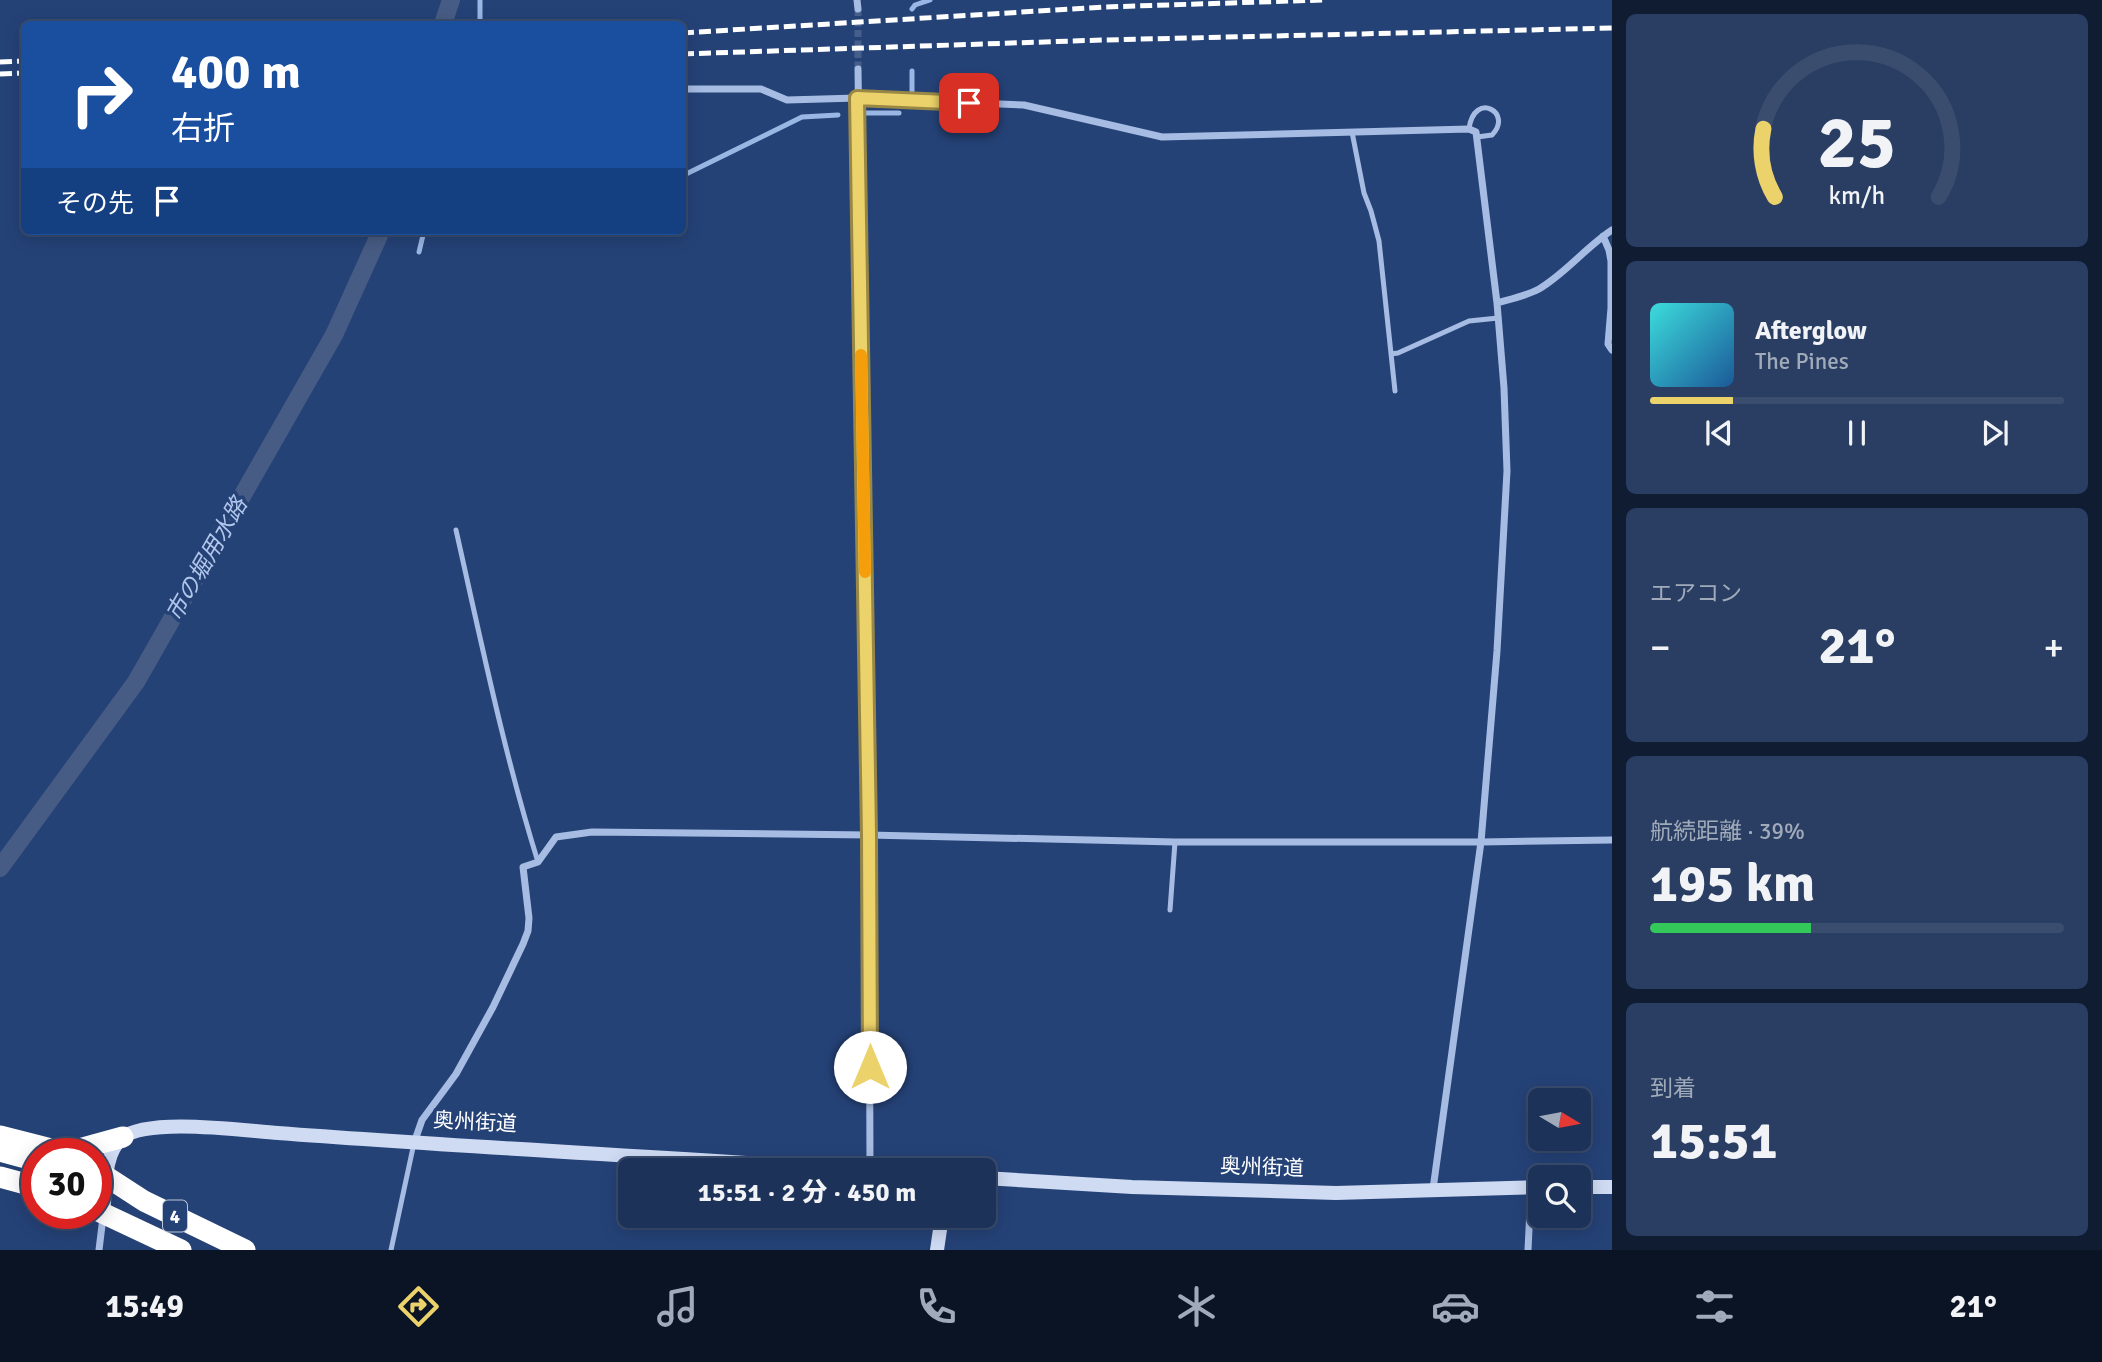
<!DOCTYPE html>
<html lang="ja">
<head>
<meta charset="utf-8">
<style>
	body { margin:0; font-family:Signika,"Noto Sans JP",sans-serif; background:#293e62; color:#f1f3f6; height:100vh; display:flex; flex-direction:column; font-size:26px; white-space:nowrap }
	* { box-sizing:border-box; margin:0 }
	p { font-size:23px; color:#a0aaba }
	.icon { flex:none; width:38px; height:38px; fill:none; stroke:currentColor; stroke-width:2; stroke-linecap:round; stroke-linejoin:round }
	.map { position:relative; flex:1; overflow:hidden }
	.drawer { display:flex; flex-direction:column; gap:14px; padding:14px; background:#0f1c31; width:490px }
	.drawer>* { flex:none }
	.top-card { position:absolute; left:21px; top:21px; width:665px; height:214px; border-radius:10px; box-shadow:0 4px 18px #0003,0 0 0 2px #3a4d6f; background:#1a4fa0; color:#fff; overflow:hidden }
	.needle { width:46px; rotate:100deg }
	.tools { position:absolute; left:1528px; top:1088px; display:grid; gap:14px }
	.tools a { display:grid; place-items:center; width:63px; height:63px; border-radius:10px; background:#1c3259; box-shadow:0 4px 18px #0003,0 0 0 2px #3a4d6f; font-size:35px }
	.speed { position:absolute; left:21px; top:1138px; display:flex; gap:14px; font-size:35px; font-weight:700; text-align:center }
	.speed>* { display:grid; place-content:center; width:91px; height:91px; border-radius:50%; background:#1c3259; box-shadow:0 4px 18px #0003,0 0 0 2px #3a4d6f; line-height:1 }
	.speed .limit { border:10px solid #d22; background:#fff; color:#111 }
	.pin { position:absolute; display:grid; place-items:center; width:60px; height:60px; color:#fff; margin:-30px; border-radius:14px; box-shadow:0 4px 10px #0006 }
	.me { position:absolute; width:77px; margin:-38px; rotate:0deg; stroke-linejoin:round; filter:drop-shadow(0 0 5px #0008) }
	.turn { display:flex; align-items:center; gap:24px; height:147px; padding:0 35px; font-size:32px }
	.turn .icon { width:91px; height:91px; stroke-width:2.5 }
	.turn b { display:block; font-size:49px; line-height:60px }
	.then { display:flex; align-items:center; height:66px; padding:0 35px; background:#0003; gap:14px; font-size:26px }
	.big { font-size:52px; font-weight:800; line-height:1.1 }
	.drawer .tile { flex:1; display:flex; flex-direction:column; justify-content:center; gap:10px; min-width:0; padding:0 24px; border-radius:10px; background:#293e62 }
	.drawer .dial { align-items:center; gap:0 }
	.dial svg { height:182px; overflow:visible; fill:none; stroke:#3a4d6f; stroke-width:7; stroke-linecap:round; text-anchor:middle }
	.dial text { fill:#f1f3f6; stroke:none }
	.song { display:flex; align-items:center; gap:21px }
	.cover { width:84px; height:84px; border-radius:10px; background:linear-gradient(135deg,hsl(180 70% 55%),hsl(210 70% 35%)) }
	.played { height:7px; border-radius:4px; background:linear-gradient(90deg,#ecd26a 20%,#3a4d6f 20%) }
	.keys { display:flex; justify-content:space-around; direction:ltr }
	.heat { display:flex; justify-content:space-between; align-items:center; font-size:38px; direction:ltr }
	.charge { height:10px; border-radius:5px; background:linear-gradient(90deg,#34c759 39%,#3a4d6f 0) }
	.trip { position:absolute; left:618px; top:1158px; width:378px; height:70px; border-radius:10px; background:#1c3259; box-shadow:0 4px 18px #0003,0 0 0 2px #3a4d6f; font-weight:800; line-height:70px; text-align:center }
	.menu { display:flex; height:112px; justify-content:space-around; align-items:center; background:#0b1424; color:#a0aaba }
	.menu .icon { width:49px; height:49px }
	.menu .selected { color:#ecd26a }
	.menu b { font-size:32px; color:#f1f3f6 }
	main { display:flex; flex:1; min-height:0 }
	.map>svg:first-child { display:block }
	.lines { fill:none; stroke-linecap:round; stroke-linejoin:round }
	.stream { stroke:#9ab6e4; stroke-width:5 }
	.canal { stroke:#475c84; stroke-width:18 }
	.street-tunnel { stroke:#465e8b; stroke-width:7; stroke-dasharray:7 3.5; stroke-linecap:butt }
	.lane { stroke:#a6bce3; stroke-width:5 }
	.street { stroke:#a6bce3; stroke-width:7 }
	.secondary { stroke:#cfdbf3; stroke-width:14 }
	.highway { stroke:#fff; stroke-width:21 }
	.rail { stroke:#fff; stroke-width:5; stroke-dasharray:12 5; stroke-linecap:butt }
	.route-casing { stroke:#998845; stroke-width:18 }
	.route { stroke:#ecd26a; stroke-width:12 }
	.slow { stroke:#f59e0b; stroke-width:12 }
	.labels { text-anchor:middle; stroke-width:7; stroke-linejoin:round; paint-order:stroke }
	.shield { fill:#254277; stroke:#bec6d6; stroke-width:2 }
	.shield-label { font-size:19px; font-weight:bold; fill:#fff }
	.street-label { font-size:21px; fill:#fff; stroke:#254277 }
	.water-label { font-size:23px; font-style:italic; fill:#b1c6eb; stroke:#254277 }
</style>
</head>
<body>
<main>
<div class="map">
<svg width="1612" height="1250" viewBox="0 0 1612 1250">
	<rect width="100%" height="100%" fill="#254277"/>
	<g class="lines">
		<path class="stream" d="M912 9 915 5 930 0
			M480 24V0
			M912 71V92
			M865 113H899
			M682 176 802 117 838 115
			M419 252 424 231"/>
		<path class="canal" d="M443 24 451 0
			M0 868 136 682 334 335 381 231"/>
		<path class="street-tunnel" d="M858 9V69"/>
		<path class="lane" d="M1469 129C1474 90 1514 113 1492 135L1477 137
			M1352 132 1364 193 1371 211 1379 241 1395 391
			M1391 354 1398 353 1469 321 1498 318
			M456 530C481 641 504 753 538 862
			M1170 910 1175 842
			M391 1250 414 1143"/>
		<path class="street" d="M857 0 858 9
			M858 69 869 835 870 1171
			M682 89H761L787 100 857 98 1024 105 1162 137 1469 129 1476 132 1497 303 1504 388 1507 471 1497 651 1481 842 1433 1189
			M1603 236 1609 250 1611 261V308L1608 344 1612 350
			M1497 303C1511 299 1526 296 1539 289 1566 273 1586 247 1612 230
			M414 1143 422 1120 456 1074 493 1007 523 944 528 931 529 918 523 867 538 862 556 837 592 832 869 835 1175 842H1481L1612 840
			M99 1250 103 1217
			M1528 1250 1531 1188"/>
		<path class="secondary" d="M984 1178 1132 1187 1336 1193 1540 1187
			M1578 1187H1612
			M103 1213C106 1190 103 1154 122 1138 148 1117 245 1131 278 1133 475 1148 672 1157 869 1171
			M937 1250 942 1216"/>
		<path class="highway" d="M0 1136 55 1150 72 1151 123 1137
			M0 1151 37 1161
			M96 1174 107 1177 144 1201 245 1250
			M0 1177 37 1187
			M96 1210 181 1250"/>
		<path class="rail" d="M682 33 1104 7 1323 0
			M682 54 1103 40 1612 28
			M0 62 24 61
			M0 74 24 73"/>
	</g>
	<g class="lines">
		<defs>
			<path id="route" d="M870 1067 869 835 857 98 969 103"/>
		</defs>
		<use href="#route" class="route-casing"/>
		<use href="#route" class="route"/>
		<path class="slow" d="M861 355 865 572"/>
	</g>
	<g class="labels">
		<rect class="shield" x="163" y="1200.5" width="24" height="31" rx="5"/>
		<g class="shield-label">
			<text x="175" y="1223">4</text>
		</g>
		<g class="street-label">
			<text transform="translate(475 1122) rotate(3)" y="7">奥州街道</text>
			<text transform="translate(1262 1167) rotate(2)" y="7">奥州街道</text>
		</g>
		<g class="water-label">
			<text transform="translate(206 559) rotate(-60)" y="8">市の堀用水路</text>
		</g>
	</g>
</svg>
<div class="tools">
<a><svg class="needle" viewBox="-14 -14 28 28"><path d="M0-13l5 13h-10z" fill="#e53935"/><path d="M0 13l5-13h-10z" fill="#a0aaba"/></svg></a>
<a><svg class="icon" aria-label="search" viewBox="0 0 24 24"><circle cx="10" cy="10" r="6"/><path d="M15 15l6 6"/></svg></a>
</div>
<div class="speed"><div class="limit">30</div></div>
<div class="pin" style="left:969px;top:103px;background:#d93025"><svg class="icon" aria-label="arrive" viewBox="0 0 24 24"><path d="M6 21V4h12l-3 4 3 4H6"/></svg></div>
<svg class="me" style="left:870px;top:1067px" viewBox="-20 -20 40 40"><circle r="19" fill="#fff"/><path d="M0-13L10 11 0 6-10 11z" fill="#ecd26a"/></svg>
<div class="trip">15:51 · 2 分 · 450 m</div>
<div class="top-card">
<div class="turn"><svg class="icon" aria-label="right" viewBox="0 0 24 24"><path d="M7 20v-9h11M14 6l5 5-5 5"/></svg><div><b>400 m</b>右折</div></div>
<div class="then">その先<svg class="icon" aria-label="arrive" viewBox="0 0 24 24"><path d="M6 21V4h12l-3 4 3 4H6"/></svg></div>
</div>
</div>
<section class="drawer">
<div class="tile dial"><svg viewBox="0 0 100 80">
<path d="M14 69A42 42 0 1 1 86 69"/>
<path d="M14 69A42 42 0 0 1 9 39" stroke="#ecd26a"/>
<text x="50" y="56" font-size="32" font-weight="700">25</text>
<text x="50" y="72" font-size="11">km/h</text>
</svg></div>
<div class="tile">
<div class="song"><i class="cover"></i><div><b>Afterglow</b><p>The Pines</p></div></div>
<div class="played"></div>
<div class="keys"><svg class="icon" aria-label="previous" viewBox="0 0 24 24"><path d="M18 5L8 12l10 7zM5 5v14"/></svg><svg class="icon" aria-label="pause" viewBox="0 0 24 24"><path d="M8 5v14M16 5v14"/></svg><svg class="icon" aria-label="next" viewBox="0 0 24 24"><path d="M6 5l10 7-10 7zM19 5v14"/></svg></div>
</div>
<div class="tile"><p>エアコン</p>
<div class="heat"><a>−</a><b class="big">21°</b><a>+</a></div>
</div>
<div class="tile"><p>航続距離 · 39%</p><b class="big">195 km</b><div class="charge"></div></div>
<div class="tile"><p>到着</p><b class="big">15:51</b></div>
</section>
</main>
<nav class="menu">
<b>15:49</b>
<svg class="icon selected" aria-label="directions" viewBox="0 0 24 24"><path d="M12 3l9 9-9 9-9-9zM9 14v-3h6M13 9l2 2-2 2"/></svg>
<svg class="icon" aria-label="music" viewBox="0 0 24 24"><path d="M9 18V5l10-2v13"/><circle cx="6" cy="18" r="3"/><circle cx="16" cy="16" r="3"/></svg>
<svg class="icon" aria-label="phone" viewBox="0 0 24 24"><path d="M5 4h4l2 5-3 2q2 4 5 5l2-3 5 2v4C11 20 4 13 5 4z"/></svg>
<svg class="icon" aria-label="climate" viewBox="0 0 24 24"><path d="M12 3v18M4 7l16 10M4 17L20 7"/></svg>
<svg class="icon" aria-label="car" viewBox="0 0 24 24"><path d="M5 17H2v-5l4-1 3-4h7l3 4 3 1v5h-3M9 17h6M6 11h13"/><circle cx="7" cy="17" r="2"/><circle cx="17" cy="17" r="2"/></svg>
<svg class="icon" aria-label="filters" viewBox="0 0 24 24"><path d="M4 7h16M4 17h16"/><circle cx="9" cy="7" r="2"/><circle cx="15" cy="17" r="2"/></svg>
<b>21°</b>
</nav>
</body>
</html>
